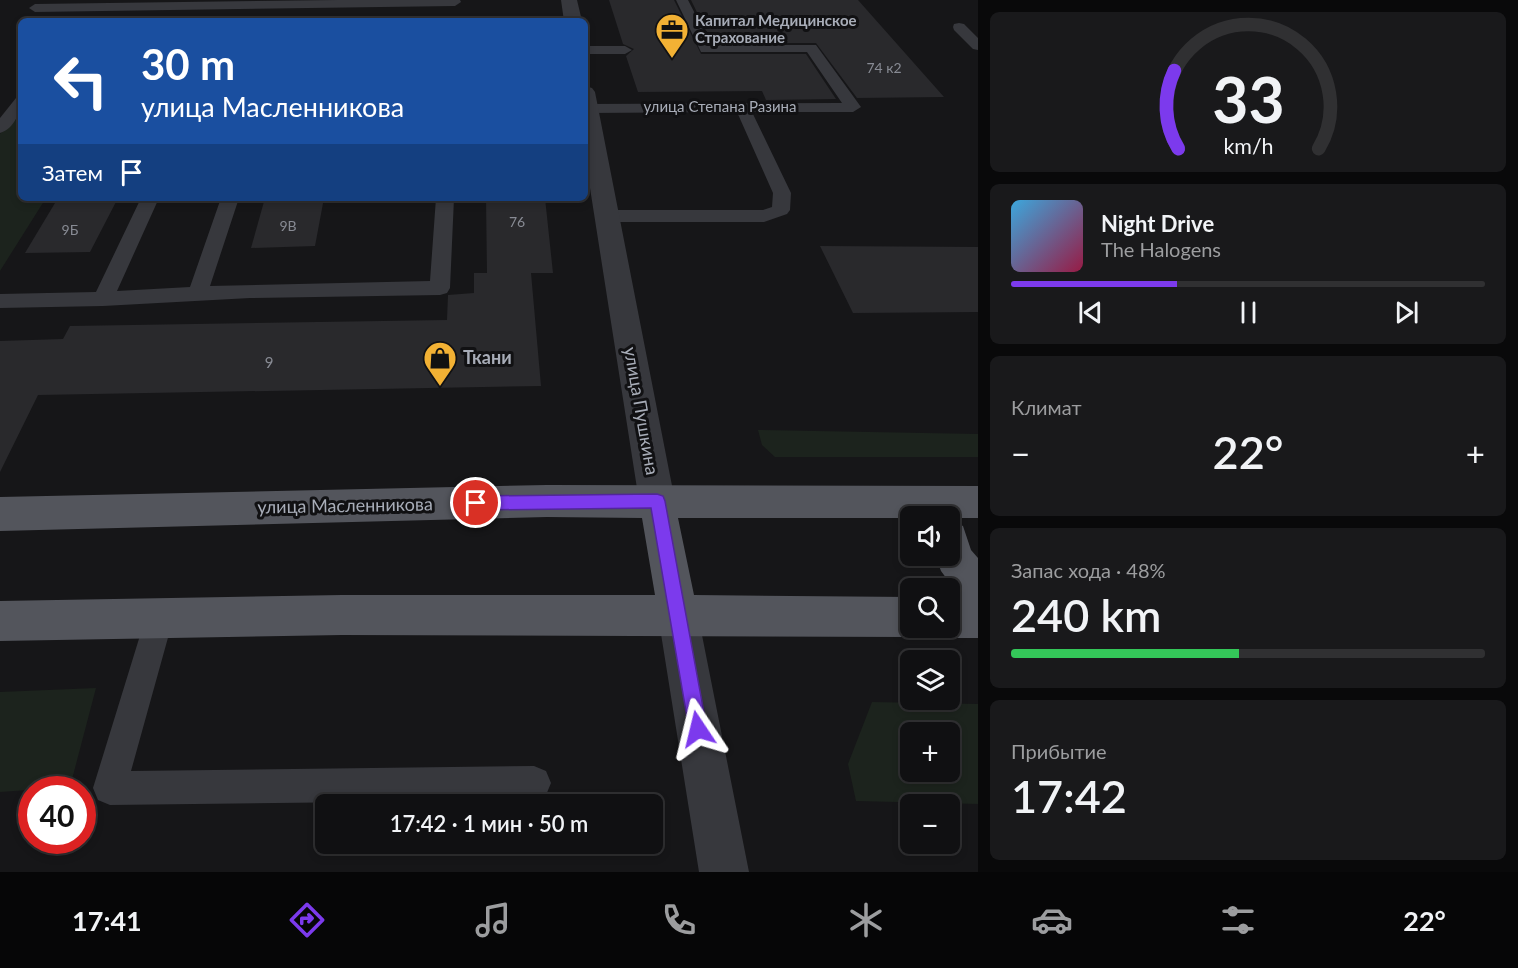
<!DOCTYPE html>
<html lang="ru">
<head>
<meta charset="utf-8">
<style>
	body { margin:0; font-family:Lato,sans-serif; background:#19191b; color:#f1f3f6; height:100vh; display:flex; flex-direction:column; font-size:22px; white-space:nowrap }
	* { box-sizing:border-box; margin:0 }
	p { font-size:20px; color:#9c9d9f }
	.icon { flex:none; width:33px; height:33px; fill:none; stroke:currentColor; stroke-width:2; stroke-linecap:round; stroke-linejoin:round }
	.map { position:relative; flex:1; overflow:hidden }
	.sheet { display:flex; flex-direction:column; gap:12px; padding:12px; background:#09090a; width:540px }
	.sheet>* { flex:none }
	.banner { position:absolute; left:18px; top:18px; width:570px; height:183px; border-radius:9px; box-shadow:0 3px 9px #0003,0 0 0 2px #303032; background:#1a4fa0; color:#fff; overflow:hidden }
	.buttons { position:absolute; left:900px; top:506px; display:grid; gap:12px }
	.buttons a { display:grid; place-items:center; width:60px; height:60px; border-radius:9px; background:#101012; box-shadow:0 3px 9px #0003,0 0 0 2px #303032; font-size:30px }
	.speed { position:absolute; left:18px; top:776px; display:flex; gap:12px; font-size:30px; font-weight:700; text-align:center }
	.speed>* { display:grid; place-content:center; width:78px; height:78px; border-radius:50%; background:#101012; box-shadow:0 3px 9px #0003,0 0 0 2px #303032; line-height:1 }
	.speed .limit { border:9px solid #d22; background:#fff; color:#111 }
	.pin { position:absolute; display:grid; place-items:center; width:51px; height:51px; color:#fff; margin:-26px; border:3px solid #fff; border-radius:50%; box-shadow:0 2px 6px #0007 }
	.me { position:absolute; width:66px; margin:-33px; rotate:350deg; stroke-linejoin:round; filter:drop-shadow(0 0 4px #0008) }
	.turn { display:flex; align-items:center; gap:21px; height:126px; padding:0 24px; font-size:27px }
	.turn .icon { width:78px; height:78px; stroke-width:2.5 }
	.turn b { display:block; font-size:42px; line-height:51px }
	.then { display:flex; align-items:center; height:57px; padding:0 24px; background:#0003; gap:12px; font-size:22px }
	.big { font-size:45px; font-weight:600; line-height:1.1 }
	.sheet .card { flex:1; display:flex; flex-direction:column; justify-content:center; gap:9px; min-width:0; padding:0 21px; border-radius:9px; background:#19191b }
	.sheet .dial { align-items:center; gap:0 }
	.dial svg { height:156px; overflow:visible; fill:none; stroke:#303032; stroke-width:7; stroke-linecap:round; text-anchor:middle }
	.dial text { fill:#f1f3f6; stroke:none }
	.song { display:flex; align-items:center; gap:18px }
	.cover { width:72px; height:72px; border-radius:9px; background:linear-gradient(135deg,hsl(200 70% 55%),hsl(340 70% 35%)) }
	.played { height:6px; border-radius:3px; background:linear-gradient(90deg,#7c3aed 35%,#303032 35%) }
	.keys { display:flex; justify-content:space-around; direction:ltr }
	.heat { display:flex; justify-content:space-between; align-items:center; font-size:33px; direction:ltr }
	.charge { height:9px; border-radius:4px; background:linear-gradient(90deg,#34c759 48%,#303032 0) }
	.trip { position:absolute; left:315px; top:794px; width:348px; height:60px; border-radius:9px; background:#101012; box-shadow:0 3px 9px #0003,0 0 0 2px #303032; font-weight:600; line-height:60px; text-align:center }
	.dock { display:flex; height:96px; justify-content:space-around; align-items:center; background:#060607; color:#9c9d9f }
	.dock .icon { width:42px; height:42px }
	.dock .current { color:#7c3aed }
	.dock b { font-size:27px; color:#f1f3f6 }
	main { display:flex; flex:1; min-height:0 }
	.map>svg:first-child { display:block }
	.green { fill:#1c231d; fill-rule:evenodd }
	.building { fill:#29292c }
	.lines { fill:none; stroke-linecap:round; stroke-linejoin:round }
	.service { fill:#37383d; fill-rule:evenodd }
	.tertiary { fill:#37383d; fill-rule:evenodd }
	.primary { fill:#53555c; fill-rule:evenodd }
	.route { fill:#7c3aed; stroke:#51269a; stroke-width:1.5 }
	.labels { text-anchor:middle; stroke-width:6; stroke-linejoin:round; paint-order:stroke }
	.far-number-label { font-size:14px; fill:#888b94 }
	.far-poi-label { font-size:15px; font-weight:bold; fill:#a8adb8; stroke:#111113; text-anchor:start }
	.far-street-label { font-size:15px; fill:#a8adb8; stroke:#111113 }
	.number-label { font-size:15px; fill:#888b94 }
	.poi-label { font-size:18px; font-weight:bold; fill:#a8adb8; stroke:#111113; text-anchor:start }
	.street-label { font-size:18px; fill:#a8adb8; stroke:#111113 }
</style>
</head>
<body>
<main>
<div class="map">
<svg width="978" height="872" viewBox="0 0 978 872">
	<rect width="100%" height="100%" fill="#161618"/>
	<path class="green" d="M21 107V198H46L0 271V134Z
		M758 430 978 434V457H775L762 445Z
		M96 688 70 787 0 792V692Z
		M872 702 978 704V804L856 801 848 764ZM910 732H950V771H910Z"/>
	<path class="building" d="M609 0H674L701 54H806L836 99 766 100 762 91 638 92 626 56 634 49 623 44Z
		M691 0H858L944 97 857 98 816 43H712Z
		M58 198H118L90 252 25 253Z
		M265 198H324L315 246 251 248Z
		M486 198H545L553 273H531L541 386 38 395 0 472V341L63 339 70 326 447 320 448 295 474 293V273H487Z
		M820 246 978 247V312L853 313Z"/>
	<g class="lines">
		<path class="service" d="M337 0H460L461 2 455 6 35 12 29 8 35 4Z
			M676 0H688L711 45H816L861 107 853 112H752L791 193 790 210 787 214 764 222H606L600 220 597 216 600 212 606 210H763L772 207 773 193 737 112 587 113 585 112V104L842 103 807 52H701Z
			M959 23 964 24 978 38V50L973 49 954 30 953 27 954 24Z
			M585 46H625L632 50 625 54H585Z
			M21 97C21 110 15 129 0 133V118L16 98Z
			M141 198H159L117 291 190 287 221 198H239L210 286 430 281 436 198H454L450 288 447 293 440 295 250 298 103 306 0 308V294L96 292Z
			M160 602 170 606 174 616 131 771 534 766 546 771 551 783 546 795 534 800 110 805 98 800 93 788 146 616 150 606Z"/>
		<path class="tertiary" d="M561 0H577L582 21H564Z
			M585 86 592 88 595 92 675 501 670 513 657 517 644 513 639 501 585 156Z
			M678 595 692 601 698 615 749 872H699L658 615 664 601Z"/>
		<path class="primary" d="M547 485 978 486V518H950V516H910V518H678L694 595 910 597V627H926L924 631 910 637 342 635 0 641V601L342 595H655L642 518 547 517 0 531V497Z
			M950 520 963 526 971 550 978 558V638H950L936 632 934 627H950V598H961L941 571 935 555H950Z"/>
	</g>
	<path class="route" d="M657 494 663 496 665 501 707 729 705 735 698 738 692 735 689 729 651 508 476 510 471 508 469 503 471 498 476 496Z"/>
	<defs>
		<symbol id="office-pin" viewBox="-11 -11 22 30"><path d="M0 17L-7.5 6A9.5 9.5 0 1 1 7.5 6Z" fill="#f2b134" stroke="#111113"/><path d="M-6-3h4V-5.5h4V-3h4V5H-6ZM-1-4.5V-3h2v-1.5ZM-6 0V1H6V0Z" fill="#111"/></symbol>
		<symbol id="shop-pin" viewBox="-11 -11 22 30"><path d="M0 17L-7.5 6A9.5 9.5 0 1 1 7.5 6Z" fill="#f2b134" stroke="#111113"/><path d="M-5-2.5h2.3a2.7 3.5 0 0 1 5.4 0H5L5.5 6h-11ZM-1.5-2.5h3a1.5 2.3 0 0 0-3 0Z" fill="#111"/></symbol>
	</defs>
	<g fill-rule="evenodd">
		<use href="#office-pin" x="653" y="11" width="38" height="52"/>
		<use href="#shop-pin" x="421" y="339" width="38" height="52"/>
	</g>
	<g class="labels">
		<g class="far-number-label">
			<text x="884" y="73">74 к2</text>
			<text x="517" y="227">76</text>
			<text x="288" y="231">9В</text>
			<text x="70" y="235">9Б</text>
		</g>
		<g class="far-poi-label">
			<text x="695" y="26">Капитал Медицинское<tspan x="695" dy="17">Страхование</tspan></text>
		</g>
		<g class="far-street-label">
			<text x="720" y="112">улица Степана Разина</text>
		</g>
		<g class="number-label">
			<text x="269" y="368">9</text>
		</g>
		<g class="poi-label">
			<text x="463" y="364">Ткани</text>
		</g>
		<g class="street-label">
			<text transform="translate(641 411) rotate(80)" y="6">улица Пушкина</text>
			<text transform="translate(345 506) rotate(-1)" y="6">улица Масленникова</text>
		</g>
	</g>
</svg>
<div class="buttons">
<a><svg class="icon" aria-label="sound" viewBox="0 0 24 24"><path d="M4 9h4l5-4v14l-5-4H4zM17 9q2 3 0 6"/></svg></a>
<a><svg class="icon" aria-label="search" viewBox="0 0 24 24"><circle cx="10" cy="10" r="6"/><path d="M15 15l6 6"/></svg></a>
<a><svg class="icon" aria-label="layers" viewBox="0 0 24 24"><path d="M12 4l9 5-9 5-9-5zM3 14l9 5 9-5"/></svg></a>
<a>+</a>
<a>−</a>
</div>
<div class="speed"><div class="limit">40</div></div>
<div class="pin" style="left:476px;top:503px;background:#d93025"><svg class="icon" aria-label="arrive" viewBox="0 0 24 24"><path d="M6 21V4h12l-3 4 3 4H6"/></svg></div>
<svg class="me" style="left:698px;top:729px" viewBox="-20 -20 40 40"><path d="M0-17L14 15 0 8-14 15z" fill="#7c3aed" stroke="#fff" stroke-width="4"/></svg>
<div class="trip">17:42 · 1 мин · 50 m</div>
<div class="banner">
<div class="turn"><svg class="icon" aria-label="left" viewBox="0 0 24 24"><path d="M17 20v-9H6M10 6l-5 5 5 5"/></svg><div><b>30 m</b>улица Масленникова</div></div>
<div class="then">Затем<svg class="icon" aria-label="arrive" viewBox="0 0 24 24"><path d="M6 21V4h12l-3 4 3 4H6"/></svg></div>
</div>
</div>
<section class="sheet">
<div class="card dial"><svg viewBox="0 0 100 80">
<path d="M14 69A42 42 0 1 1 86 69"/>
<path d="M14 69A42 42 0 0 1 12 29" stroke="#7c3aed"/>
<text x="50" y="56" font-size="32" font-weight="700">33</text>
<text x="50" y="72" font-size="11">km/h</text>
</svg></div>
<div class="card">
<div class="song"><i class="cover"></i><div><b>Night Drive</b><p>The Halogens</p></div></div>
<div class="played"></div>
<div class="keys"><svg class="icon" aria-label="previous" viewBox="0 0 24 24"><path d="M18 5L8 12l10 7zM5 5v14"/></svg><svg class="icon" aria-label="pause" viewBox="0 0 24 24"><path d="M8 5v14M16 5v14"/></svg><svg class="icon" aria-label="next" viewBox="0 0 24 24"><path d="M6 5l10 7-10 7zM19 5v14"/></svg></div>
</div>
<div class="card"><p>Климат</p>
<div class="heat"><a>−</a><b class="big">22°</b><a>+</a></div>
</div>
<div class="card"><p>Запас хода · 48%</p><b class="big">240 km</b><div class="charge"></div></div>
<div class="card"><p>Прибытие</p><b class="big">17:42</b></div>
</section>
</main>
<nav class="dock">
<b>17:41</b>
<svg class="icon current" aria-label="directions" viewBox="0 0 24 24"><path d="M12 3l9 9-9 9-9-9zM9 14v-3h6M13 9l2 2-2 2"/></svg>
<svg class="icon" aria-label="music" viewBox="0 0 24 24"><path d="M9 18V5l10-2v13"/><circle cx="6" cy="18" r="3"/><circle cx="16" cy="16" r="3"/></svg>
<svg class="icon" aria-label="phone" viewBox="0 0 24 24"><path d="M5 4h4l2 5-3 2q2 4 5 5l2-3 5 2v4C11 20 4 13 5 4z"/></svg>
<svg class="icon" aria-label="climate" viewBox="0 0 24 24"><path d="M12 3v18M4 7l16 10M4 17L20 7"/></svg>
<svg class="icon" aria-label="car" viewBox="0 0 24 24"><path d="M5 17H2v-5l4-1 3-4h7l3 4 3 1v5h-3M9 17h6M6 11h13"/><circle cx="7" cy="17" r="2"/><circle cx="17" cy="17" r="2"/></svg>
<svg class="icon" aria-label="filters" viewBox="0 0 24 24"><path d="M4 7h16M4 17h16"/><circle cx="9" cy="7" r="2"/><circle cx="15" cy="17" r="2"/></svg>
<b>22°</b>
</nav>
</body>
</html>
